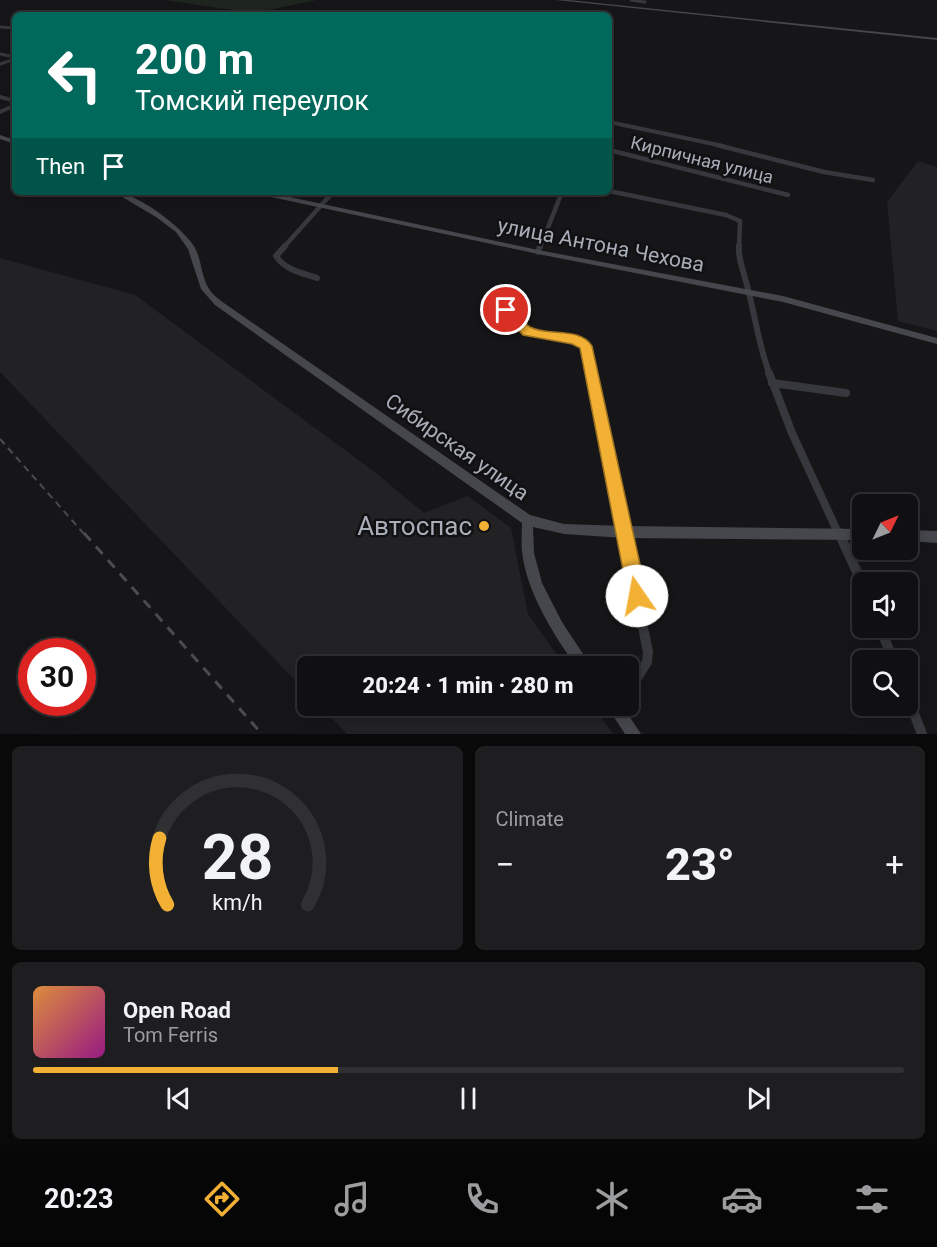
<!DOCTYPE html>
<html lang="en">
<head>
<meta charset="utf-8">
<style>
	body { margin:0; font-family:Roboto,sans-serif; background:#1e1e20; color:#f1f3f6; height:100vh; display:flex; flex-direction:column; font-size:22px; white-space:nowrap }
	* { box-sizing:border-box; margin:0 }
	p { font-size:20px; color:#9c9d9f }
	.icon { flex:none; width:33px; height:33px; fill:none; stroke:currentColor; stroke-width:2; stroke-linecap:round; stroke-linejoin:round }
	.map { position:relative; height:734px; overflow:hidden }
	.details { display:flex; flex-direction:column; gap:12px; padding:12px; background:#09090a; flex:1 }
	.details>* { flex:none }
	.hud { position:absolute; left:12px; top:12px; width:600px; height:183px; border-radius:9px; box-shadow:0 3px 15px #0003,0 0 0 2px #303032; background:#00695c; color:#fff; overflow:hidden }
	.needle { width:39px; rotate:47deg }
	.tools { position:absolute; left:852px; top:494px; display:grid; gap:12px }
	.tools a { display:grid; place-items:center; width:66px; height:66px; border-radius:9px; background:#101012; box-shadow:0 3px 15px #0003,0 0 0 2px #303032; font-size:30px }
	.speed { position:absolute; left:18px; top:638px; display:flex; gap:12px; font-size:30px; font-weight:700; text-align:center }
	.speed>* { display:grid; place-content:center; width:78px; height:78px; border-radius:50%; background:#101012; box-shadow:0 3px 15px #0003,0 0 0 2px #303032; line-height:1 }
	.speed .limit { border:9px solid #d22; background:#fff; color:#111 }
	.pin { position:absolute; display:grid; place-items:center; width:51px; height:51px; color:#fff; margin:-26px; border:3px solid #fff; border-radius:50%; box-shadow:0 2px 6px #0007 }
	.me { position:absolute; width:66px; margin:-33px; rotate:348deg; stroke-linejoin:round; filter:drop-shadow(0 0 4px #0008) }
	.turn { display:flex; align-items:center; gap:21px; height:126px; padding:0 24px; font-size:27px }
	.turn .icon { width:78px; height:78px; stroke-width:2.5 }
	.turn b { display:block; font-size:42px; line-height:51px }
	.then { display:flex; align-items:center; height:57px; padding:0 24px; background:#0003; gap:12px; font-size:22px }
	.big { font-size:45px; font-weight:800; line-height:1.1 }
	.details .tile { flex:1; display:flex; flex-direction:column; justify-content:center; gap:9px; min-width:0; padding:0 21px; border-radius:9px; background:#1e1e20 }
	.details .dial { align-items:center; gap:0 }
	.dial svg { height:156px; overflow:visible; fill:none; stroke:#303032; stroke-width:7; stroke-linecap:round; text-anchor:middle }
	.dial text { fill:#f1f3f6; stroke:none }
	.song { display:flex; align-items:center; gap:18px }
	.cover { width:72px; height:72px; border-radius:9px; background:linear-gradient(135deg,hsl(30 70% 55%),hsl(310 70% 35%)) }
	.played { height:6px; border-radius:3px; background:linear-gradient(90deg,#f2b134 35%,#303032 35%) }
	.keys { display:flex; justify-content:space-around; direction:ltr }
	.heat { display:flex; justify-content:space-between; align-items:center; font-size:33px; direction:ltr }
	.details .tiles { flex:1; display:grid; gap:12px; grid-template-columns:1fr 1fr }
	.tile:last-child { grid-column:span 2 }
	.trip { position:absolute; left:297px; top:656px; width:342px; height:60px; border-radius:9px; background:#101012; box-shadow:0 3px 15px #0003,0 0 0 2px #303032; font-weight:800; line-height:60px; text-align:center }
	.tabs { display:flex; height:96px; justify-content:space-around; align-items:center; background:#060607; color:#9c9d9f }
	.tabs .icon { width:42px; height:42px }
	.tabs .selected { color:#f2b134 }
	.tabs b { font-size:27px; color:#f1f3f6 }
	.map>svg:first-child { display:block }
	.built { fill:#222225 }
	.green { fill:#1e261f }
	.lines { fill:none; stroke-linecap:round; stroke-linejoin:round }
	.street-far5 { stroke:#37383d; stroke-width:3 }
	.street-far4 { stroke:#37383d; stroke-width:4 }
	.street-far3 { stroke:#37383d; stroke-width:4.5 }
	.street-far2 { stroke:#37383d; stroke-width:6 }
	.street-far1 { stroke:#37383d; stroke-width:8 }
	.street { stroke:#37383d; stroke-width:10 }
	.secondary { fill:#45474d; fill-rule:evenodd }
	.rail-far1 { stroke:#4a4c52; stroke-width:2; stroke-dasharray:7 5; stroke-linecap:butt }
	.rail { stroke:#4a4c52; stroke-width:3; stroke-dasharray:10 8; stroke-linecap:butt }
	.route { fill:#f2b134; stroke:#9d7322; stroke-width:1.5 }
	.poi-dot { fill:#f2b134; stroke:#111113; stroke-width:2 }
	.labels { text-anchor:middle; stroke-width:5; stroke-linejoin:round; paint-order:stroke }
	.far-street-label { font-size:18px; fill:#a8adb8; stroke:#111113 }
	.street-label { font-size:21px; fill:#a8adb8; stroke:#111113 }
	.near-poi-label { font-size:26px; fill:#a8adb8; stroke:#111113; text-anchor:end }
</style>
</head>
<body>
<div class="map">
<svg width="937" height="734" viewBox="0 0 937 734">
	<rect width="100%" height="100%" fill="#161618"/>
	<path class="built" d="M918 161 937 167V331L898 321 887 202Z
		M0 258 135 295 376 473 424 513 468 496 511 528 528 614 565 666H308L307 693 0 372Z
		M319 705H592L613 734H347Z"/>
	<path class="green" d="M165 0H317L253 13Z"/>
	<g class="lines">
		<path class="street-far5" d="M631 0 645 2
			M0 27 15 28
			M0 54 15 57
			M0 64 15 59"/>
		<path class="street-far4" d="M0 97 15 101
			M0 112 15 105
			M609 122 723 146"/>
		<path class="street-far3" d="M717 145 824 172 873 180
			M609 150 788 195
			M609 191 726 215 740 221 739 248
			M283 248 333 192
			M540 248 562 192"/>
		<path class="street-far2" d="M285 246 276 256C285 270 302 273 317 278
			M739 246C738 259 742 266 745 278 755 311 757 342 770 375
			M538 252 540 246
			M506 310 527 332 575 339 586 346 592 375"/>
		<path class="street-far1" d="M592 373 624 535
			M769 373 792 433 839 535
			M772 383 846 393"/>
		<path class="street" d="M624 533 648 652 647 662 628 692
			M839 533 862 583
			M880 627 893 660
			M908 698 922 734"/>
		<path class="secondary" d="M556 0H569L937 38V40Z
			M0 135 15 140V144L0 139Z
			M114 192C136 192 184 228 195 248 201 259 201 272 206 283 209 291 215 296 221 301L530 515 564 524 624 526 862 529V540L624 538 564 534 533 527 534 553 542 583 562 622 591 666H576C553 634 526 591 522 551 521 542 522 532 522 523L215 305 201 289 188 249 176 232 156 217Z
			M254 192H266L538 250 783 296 937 338V344L783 302 538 254 257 194Z
			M908 530 937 531V543L908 541Z
			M606 705H622L641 734H625Z"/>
		<path class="rail-far1" d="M0 439 85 535"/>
		<path class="rail" d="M84 533 262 734"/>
	</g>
	<path class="route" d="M506 306 510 307C516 313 523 322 530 327 549 337 579 326 592 346L647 596 644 602 637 605 631 602 628 596 580 348 572 344 523 335 499 310Z"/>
	<circle class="poi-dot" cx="484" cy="526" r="6"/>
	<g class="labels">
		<g class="far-street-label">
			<text transform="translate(702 160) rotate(14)" y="6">Кирпичная улица</text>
		</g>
		<g class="street-label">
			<text transform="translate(601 245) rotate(11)" y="7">улица Антона Чехова</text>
			<text transform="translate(457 447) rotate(35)" y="7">Сибирская улица</text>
		</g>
		<g class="near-poi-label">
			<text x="472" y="535">Автоспас</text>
		</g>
	</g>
</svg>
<div class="tools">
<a><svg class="needle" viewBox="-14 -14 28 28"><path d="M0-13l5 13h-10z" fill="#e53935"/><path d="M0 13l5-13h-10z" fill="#9c9d9f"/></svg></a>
<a><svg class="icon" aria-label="sound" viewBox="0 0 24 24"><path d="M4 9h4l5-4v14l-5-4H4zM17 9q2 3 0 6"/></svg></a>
<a><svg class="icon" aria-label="search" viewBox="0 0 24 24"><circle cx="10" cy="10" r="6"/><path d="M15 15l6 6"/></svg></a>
</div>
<div class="speed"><div class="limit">30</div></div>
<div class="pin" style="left:506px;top:310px;background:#d93025"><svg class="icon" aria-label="arrive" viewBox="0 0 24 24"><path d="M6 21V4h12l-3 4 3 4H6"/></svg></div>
<svg class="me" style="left:637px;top:596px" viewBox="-20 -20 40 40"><circle r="19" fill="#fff"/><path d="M0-13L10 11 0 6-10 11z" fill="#f2b134"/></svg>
<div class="trip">20:24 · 1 min · 280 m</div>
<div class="hud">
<div class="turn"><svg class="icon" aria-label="left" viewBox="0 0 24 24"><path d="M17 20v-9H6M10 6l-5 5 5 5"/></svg><div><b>200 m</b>Томский переулок</div></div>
<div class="then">Then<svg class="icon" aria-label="arrive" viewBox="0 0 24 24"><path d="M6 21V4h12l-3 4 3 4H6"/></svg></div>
</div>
</div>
<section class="details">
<div class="tiles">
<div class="tile dial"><svg viewBox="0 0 100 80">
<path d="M14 69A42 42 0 1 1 86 69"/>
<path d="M14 69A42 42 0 0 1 10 35" stroke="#f2b134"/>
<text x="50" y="56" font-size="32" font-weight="700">28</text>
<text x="50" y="72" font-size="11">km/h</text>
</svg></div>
<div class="tile"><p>Climate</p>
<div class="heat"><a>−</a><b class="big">23°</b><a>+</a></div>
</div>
<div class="tile">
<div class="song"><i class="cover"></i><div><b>Open Road</b><p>Tom Ferris</p></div></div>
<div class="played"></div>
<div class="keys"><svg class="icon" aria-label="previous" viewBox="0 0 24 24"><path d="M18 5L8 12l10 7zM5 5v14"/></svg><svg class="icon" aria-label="pause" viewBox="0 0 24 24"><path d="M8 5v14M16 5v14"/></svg><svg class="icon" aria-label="next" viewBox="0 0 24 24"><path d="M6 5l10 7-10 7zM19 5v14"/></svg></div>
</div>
</div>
</section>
<nav class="tabs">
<b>20:23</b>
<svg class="icon selected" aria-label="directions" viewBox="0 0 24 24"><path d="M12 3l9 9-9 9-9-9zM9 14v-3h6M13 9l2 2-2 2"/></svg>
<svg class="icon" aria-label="music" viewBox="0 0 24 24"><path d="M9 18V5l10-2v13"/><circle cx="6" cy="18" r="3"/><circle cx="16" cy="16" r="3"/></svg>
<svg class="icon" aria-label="phone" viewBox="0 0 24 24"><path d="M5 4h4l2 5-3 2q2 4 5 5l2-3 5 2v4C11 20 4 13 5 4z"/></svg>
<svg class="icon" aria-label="climate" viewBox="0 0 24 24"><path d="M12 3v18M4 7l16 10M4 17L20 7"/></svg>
<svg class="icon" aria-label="car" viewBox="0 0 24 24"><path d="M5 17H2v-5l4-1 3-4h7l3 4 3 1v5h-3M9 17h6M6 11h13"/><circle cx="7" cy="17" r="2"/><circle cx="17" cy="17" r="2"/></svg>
<svg class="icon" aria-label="filters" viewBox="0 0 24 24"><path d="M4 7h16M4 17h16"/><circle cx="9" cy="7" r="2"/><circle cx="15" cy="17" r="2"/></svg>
</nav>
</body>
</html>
